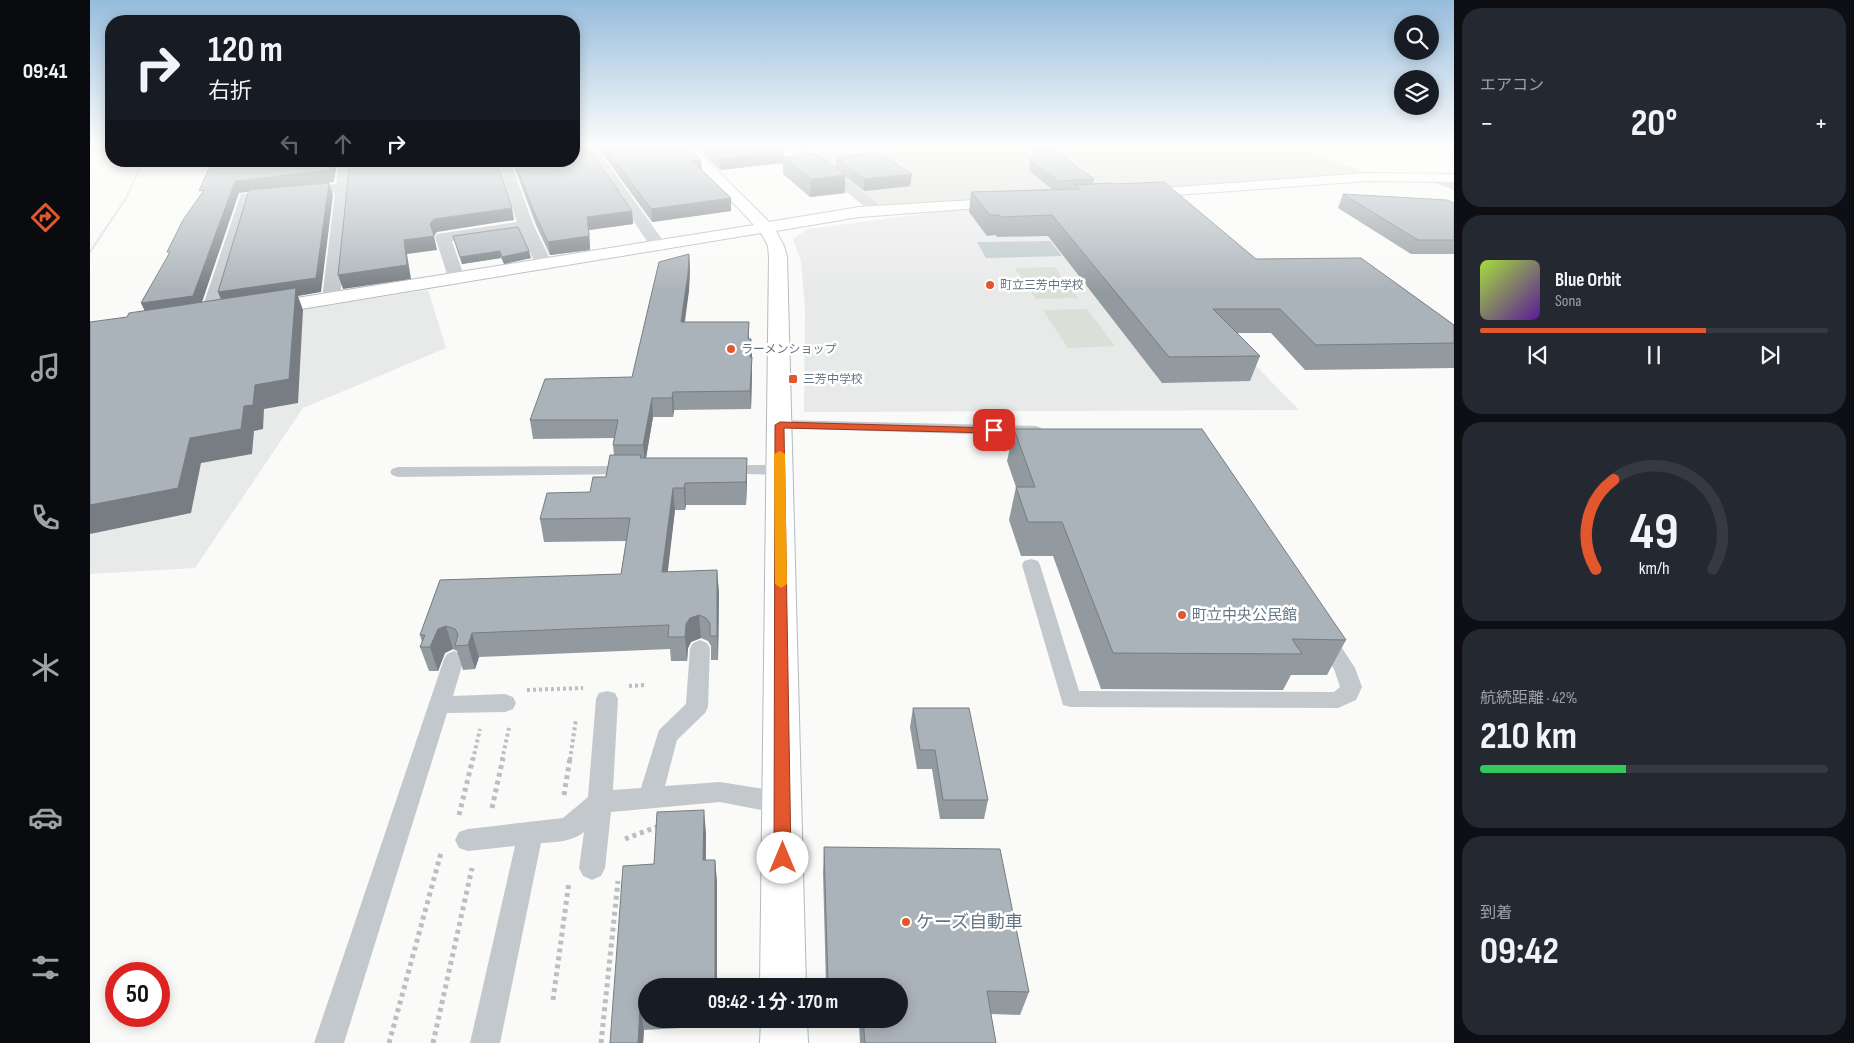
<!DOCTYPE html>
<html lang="ja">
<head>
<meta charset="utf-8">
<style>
	body { margin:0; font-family:"Sofia Sans Condensed","Noto Sans JP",sans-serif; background:#242831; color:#f1f3f6; height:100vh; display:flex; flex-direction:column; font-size:19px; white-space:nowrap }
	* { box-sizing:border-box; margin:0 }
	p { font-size:16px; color:#9ea1a6 }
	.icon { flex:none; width:28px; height:28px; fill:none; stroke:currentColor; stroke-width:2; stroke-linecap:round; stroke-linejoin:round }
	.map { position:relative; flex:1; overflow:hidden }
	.panel { display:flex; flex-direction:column; gap:8px; padding:8px; background:#0d0f14; width:400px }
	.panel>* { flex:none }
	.banner { position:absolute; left:15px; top:15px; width:475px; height:152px; border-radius:20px; box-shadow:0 2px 12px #0003; background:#171b24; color:#f1f3f6; overflow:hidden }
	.controls { position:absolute; left:1304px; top:15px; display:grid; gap:10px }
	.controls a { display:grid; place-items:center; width:45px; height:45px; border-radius:50%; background:#171b24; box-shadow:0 2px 12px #0003; font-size:25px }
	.speed { position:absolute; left:15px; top:962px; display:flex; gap:10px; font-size:25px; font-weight:700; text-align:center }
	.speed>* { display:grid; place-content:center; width:65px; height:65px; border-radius:50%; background:#171b24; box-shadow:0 2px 12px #0003; line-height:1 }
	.speed .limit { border:8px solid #d22; background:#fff; color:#111 }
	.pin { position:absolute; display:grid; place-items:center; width:42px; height:42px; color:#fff; margin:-21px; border-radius:10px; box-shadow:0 2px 8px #0006 }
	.me { position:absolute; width:55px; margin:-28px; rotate:0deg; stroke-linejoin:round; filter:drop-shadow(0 0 4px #0008) }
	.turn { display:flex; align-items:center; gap:18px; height:105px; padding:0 20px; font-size:22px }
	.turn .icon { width:65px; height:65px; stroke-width:2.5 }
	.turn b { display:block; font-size:35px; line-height:42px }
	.lanes { display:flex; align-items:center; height:48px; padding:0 20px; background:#0003; justify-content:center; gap:25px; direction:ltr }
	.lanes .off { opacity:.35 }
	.big { font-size:38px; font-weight:700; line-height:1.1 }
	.panel .card { flex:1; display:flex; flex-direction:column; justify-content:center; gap:8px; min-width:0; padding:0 18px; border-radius:20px; background:#242831 }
	.panel .dial { align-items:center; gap:0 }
	.dial svg { height:130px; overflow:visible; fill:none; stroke:#363941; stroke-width:7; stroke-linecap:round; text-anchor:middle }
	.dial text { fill:#f1f3f6; stroke:none }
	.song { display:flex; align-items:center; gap:15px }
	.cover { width:60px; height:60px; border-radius:8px; background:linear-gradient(135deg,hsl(80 70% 55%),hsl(270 70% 35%)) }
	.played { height:5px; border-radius:2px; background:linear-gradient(90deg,#e4572e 65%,#363941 65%) }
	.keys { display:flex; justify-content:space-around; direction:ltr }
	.heat { display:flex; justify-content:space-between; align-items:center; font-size:28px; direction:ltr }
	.charge { height:8px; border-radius:4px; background:linear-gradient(90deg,#34c759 42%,#363941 0) }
	.trip { position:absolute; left:548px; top:978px; width:270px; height:50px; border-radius:25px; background:#171b24; box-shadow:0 2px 12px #0003; font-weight:700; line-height:50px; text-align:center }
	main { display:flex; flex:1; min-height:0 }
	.tabs { display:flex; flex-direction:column; width:90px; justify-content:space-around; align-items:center; background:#090b0e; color:#9ea1a6 }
	.tabs .icon { width:35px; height:35px }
	.tabs .active { color:#e4572e }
	.tabs b { font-size:22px; color:#f1f3f6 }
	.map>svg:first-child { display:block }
	.built { fill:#e8e9e9 }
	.green { fill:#dadfd7 }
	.water { fill:#bbc7cb }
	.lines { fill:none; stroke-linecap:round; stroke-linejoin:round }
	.secondary-casing { stroke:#b3babf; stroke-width:2 }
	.path-far2 { stroke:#bbbfc2; stroke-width:2; stroke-dasharray:1 1; stroke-linecap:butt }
	.path-far1 { stroke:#bbbfc2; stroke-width:4; stroke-dasharray:3 3; stroke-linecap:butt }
	.path { stroke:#bbbfc2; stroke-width:5; stroke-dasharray:4 4; stroke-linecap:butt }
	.lane { fill:#c3c8cc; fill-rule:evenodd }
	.street { fill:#c3c8cc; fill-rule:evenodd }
	.secondary { fill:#fff; fill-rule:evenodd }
	.wall { fill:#929a9f }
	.shaded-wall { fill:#777d82 }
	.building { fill:#aab3b9; stroke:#777d82 }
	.route { fill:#e4572e; stroke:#94391e }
	.slow { fill:#f59e0b }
	.poi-dot { fill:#e4572e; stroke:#fff; stroke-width:2 }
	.labels { text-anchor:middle; stroke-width:5; stroke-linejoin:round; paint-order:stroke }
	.far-poi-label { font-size:12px; fill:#657683; stroke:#fff; text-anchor:start }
	.poi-label { font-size:15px; fill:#657683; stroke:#fff; text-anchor:start }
	.near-poi-label { font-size:18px; fill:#657683; stroke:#fff; text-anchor:start }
</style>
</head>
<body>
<main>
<nav class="tabs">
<b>09:41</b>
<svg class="icon active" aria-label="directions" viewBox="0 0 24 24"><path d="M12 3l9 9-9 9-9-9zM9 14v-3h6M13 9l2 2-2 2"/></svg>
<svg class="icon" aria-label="music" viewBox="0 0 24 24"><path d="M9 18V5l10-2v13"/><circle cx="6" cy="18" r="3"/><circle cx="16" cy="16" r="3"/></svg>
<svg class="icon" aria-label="phone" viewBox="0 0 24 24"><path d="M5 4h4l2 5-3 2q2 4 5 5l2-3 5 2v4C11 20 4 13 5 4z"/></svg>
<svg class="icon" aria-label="climate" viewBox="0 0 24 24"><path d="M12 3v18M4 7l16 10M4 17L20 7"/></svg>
<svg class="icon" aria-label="car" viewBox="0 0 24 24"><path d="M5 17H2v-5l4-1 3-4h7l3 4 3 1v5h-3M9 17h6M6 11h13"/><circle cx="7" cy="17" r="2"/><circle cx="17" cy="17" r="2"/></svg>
<svg class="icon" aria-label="filters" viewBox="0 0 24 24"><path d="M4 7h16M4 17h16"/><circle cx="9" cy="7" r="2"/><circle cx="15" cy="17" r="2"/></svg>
</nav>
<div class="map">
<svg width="1364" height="1043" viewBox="0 0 1364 1043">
	<rect width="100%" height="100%" fill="#fafaf8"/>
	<path class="built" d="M1006 201 1209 410 714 412 715 309 711 261 703 239 717 229 847 212Z
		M338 290 356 348 213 408 105 568 0 574V341Z"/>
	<path class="green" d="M710 146H1203L1280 174 797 206 787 204Z
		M965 267 988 298 946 299 925 268Z
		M997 309 1025 346 978 348 953 310Z"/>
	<path class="water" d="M960 241 972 256 896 258 887 242Z"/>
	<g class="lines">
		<defs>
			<path id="secondary" d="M590 146H603L679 222 769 207 916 198 921 199 923 202 921 205 916 206 769 217 686 231 694 246 697 257 716 986H670L679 257 678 246 671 233 175 315 168 313 165 309 168 305 175 303 664 225Z
				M1277 173 1364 174V182L1277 181 1046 198 1041 197 1039 194 1041 191 1046 190Z
				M671 1019H717L718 1043H670Z"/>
		</defs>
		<use href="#secondary" class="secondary-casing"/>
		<path class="path-far2" d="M1346 146 1364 152
			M0 252 36 198 53 161"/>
		<path class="path-far1" d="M539 686 556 685
			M437 690 493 688
			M383 760 390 729
			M412 760 419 728
			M480 760 486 719"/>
		<path class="path" d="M474 795 480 758
			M402 808 413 758
			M369 815 383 758
			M535 839 569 826
			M463 1000 479 882
			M299 1043 351 853H353
			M343 1043 382 868
			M511 1043 528 881"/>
		<path class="lane" d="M689 420 946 426 951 428 954 431 951 434 946 436 684 428 681 425 684 422Z
			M633 465H690L696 467 698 470 696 473 690 475 627 473 625 470 627 467Z
			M539 466 545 468 547 471 545 474 308 477 302 475 300 472 302 469 308 467Z
			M941 559 948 561 950 565 989 691 1244 692 1250 687 1244 669 1224 636 1227 631 1234 629 1241 631 1265 668 1272 687 1266 700 1248 708 981 707 973 705 932 565 934 561Z
			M610 640 617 643 620 648 618 707 615 713 587 740 575 786 630 782 692 792 701 796 704 803 701 810 692 814 630 802 521 812 515 868 511 876 502 880 493 876 489 868 494 832C482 842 466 842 451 843L410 1043H380L425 846 378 851 369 848 365 840 369 832 378 829 473 818 498 797 506 699 509 693 517 691 525 693 528 699 523 790 551 788 569 730 596 704 600 648 603 643Z
			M364 651 371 654 374 659 363 696 415 694 423 697 426 703 423 709 415 712 357 713 254 1043H224L354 659 357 654Z"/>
		<path class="street" d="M493 146H505L577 246 575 250H563Z
			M699 146H713L797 211 794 214H784Z
			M249 161H263L250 299 248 303 241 305 234 303 232 299 245 193 162 201 129 317 126 321 119 323 112 321 109 317 151 194 246 184Z
			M406 161H420L444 226 463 265 460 269 454 270 448 269 430 232 362 241 375 279 372 283 366 284 360 283 345 237 347 234 427 222Z
			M1346 174 1364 181V190L1341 181 1339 178Z"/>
		<use href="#secondary" class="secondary"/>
	</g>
	<path class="wall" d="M507 146H597L611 160 612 171 641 211 562 222Z
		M606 146H687L694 157 746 168V157L820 186 774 191 755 176V193L720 197 693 174V163L630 170Z
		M940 160 1004 179 1003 184 1166 259 1364 325V368L1215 370 1181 333H1147L1170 356 1160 381 1072 383 958 236 907 237 906 235 897 236 879 212 881 192 962 189 939 171Z
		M422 161H484L542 211 543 224 499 230 500 250 460 255 446 225Z
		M1253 194 1364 203V254H1321L1248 208Z
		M363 236 441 258 414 264 411 258 372 264Z
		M599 254 600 269 599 290 595 322 661 339 662 374 661 409 584 410 583 417H563L556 458 657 480 656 505H596L595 510H585L577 572 627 570 629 594 628 660H621V646L618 641 611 638 601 642 598 648 597 661H581L580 649 389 657 385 669 373 670 367 651 363 649 355 653 348 671H339L330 647 332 642 330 635 350 580 531 574 536 541 454 542 450 519 500 492 516 477 524 455 523 445 524 438 443 439 440 420 542 377Z
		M924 429 1256 640 1237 675H1201L1193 690 1011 689 963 556H931L919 520 926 487 917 461Z
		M823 708 898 800 894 819H850L842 769H827L820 727Z
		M616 833V860H625L627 883 556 986V1019H627V1026L554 1030 553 1043H520L564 864Z
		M734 847 939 992 930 1015 901 1014 906 1043H770L769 1023 746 1022V1019H809V986H736L733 872Z"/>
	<path class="shaded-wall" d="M694 152V159L693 157V163L630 170V159Z
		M611 160 612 172 602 161Z
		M242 161H247L244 182 149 193 109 311 58 318 51 303 145 181Z
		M822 174 820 186 774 191V179Z
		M755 175V193L720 197 721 179Z
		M239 183 243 195 231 292 208 296 213 310 208 403 174 409 173 429 164 431 162 454 111 463 101 513 0 534V505L100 438 154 406 134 307 128 292Z
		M641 198V211L562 222 561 209Z
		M422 208 424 220 347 232 344 236 347 250 317 254 321 279 253 289 248 275 314 240 344 219Z
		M542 211 543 224 499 230 500 250 460 255 458 242 497 217Z
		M410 251 411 258 372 264 370 257Z
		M439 251 441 258 414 264 412 257Z
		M599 254 600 269 599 290 592 338 591 322Z
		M659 322V339H658Z
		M661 339 662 356 660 374V357Z
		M662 357V374L661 409 660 391Z
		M583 392 584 410 583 417 582 398Z
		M562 398 563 417 555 464 553 445Z
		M657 458V480L656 505V482Z
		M595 483 596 505 595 510 594 488Z
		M583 488 585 510 575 596 572 572Z
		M627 570 629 594 628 660 627 636Z
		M609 615 611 638 601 642 598 648 597 661 595 637 596 624 600 618Z
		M356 626 363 649 355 653 348 671 340 647 348 629Z
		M382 633 389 657 385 669 378 645Z
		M614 810 616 833 615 883 613 860Z
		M625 860 627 883V986H625Z
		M550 1008 554 1030 553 1043H548Z"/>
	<path class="building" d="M484 146H497L542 211 497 217 499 236 458 242 444 212 424 161H484Z
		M514 146H597L611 160 602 161 641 198 561 209Z
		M617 146H687L694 152 630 159Z
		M951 146H957L1004 179 968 181 940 160Z
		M789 153 822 174 774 179 746 157Z
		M727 154 755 175 721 179 693 157Z
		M122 161H242L241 170 145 181 103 296 51 303 80 252H77L93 220 114 190 109 191Z
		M260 161H406L422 208 344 219 340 224 344 236 314 240 317 265 248 275Z
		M1074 182 1166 259 1271 258 1364 325V343L1226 345 1190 309H1123L1170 356 1079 357 962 215 910 217 909 215H900L881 192 990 189 985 185 1022 183 1025 184Z
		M239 183 226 278 128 292 159 190Z
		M1253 194 1357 200 1364 203V240H1328Z
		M428 227 439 251 412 257 410 251 370 257 363 236Z
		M599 254 598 274 591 322H659L658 339H661L660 357H662L660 391 583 392 582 398H562L553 445H523L528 420H440L455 379 542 377 569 262Z
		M206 288 199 379 165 385 163 405 154 406 151 429 100 438 88 488 0 505V322L37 317 39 313Z
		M924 429H1112L1256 640 1202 639 1212 654 1023 653 972 522H938L926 487H945Z
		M520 455H551L550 458H657L656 482 595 483 594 488H583L572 572 627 570V636H620V623L616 618 609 615 600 618 596 624 595 637H578L579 625 382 633 378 645 365 646 368 634 365 629 356 626 348 629 340 647H330L335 635H330L350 580 531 574 540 518 450 519 457 493 500 492 503 477H516Z
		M823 708H879L898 800H853L845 750H830Z
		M614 810 613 860H625V986H556V1008H550L548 1043H520L533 866 564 864 567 812Z
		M734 847 910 849 939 992 897 991 906 1043H775L773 1019H809V986H748V984H738Z"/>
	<linearGradient id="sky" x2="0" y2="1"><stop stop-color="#96bcdc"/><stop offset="0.5" stop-color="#fdfdfc"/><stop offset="1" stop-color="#fdfdfc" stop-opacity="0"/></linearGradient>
	<rect width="1364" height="292" fill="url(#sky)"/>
	<path class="route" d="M690 422 904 428 909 430 904 433 694 428 701 858 699 863 693 865 687 863 684 858 685 425Z"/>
	<path class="slow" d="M690 451 695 454 697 584 691 588 685 584 684 454Z"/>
	<g class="poi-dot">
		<circle cx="900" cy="285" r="5"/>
		<circle cx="641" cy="349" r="5"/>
		<rect x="698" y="374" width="10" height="10" rx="2.5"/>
		<circle cx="1092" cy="615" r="5"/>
		<circle cx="816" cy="922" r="5"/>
	</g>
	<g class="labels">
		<g class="far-poi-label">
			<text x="910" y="289">町立三芳中学校</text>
			<text x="651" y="353">ラーメンショップ</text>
			<text x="713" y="383">三芳中学校</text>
		</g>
		<g class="poi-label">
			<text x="1102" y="620">町立中央公民館</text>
		</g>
		<g class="near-poi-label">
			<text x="826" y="928">ケーズ自動車</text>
		</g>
	</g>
</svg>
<div class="controls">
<a><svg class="icon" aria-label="search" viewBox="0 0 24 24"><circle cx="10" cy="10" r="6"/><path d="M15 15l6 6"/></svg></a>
<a><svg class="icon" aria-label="layers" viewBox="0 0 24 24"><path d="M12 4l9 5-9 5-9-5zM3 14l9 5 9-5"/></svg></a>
</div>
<div class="speed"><div class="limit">50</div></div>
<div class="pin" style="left:904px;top:430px;background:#d93025"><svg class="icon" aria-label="arrive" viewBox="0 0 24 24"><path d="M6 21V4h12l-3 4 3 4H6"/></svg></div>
<svg class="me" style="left:693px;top:858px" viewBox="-20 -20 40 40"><circle r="19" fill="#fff"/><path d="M0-13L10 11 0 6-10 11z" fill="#e4572e"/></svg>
<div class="trip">09:42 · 1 分 · 170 m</div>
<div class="banner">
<div class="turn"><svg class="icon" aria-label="right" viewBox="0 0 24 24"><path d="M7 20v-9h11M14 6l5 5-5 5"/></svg><div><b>120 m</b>右折</div></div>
<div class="lanes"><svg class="icon off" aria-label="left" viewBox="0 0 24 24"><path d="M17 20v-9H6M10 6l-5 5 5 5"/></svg><svg class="icon off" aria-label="ahead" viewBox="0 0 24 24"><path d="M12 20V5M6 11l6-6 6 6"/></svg><svg class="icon" aria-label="right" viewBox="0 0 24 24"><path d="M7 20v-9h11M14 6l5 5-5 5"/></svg></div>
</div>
</div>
<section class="panel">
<div class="card"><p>エアコン</p>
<div class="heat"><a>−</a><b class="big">20°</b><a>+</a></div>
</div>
<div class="card">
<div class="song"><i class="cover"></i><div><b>Blue Orbit</b><p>Sona</p></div></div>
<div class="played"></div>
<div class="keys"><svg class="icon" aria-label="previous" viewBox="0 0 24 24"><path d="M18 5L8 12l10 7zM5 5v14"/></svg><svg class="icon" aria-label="pause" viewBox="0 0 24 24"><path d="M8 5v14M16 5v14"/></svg><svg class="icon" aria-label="next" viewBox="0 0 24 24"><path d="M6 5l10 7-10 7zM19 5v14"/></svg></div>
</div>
<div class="card dial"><svg viewBox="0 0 100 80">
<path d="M14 69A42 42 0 1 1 86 69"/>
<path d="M14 69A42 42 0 0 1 25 14" stroke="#e4572e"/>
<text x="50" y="56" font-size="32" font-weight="700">49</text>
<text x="50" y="72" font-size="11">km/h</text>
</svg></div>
<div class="card"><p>航続距離 · 42%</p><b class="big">210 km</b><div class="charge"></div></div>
<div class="card"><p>到着</p><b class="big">09:42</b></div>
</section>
</main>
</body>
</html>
